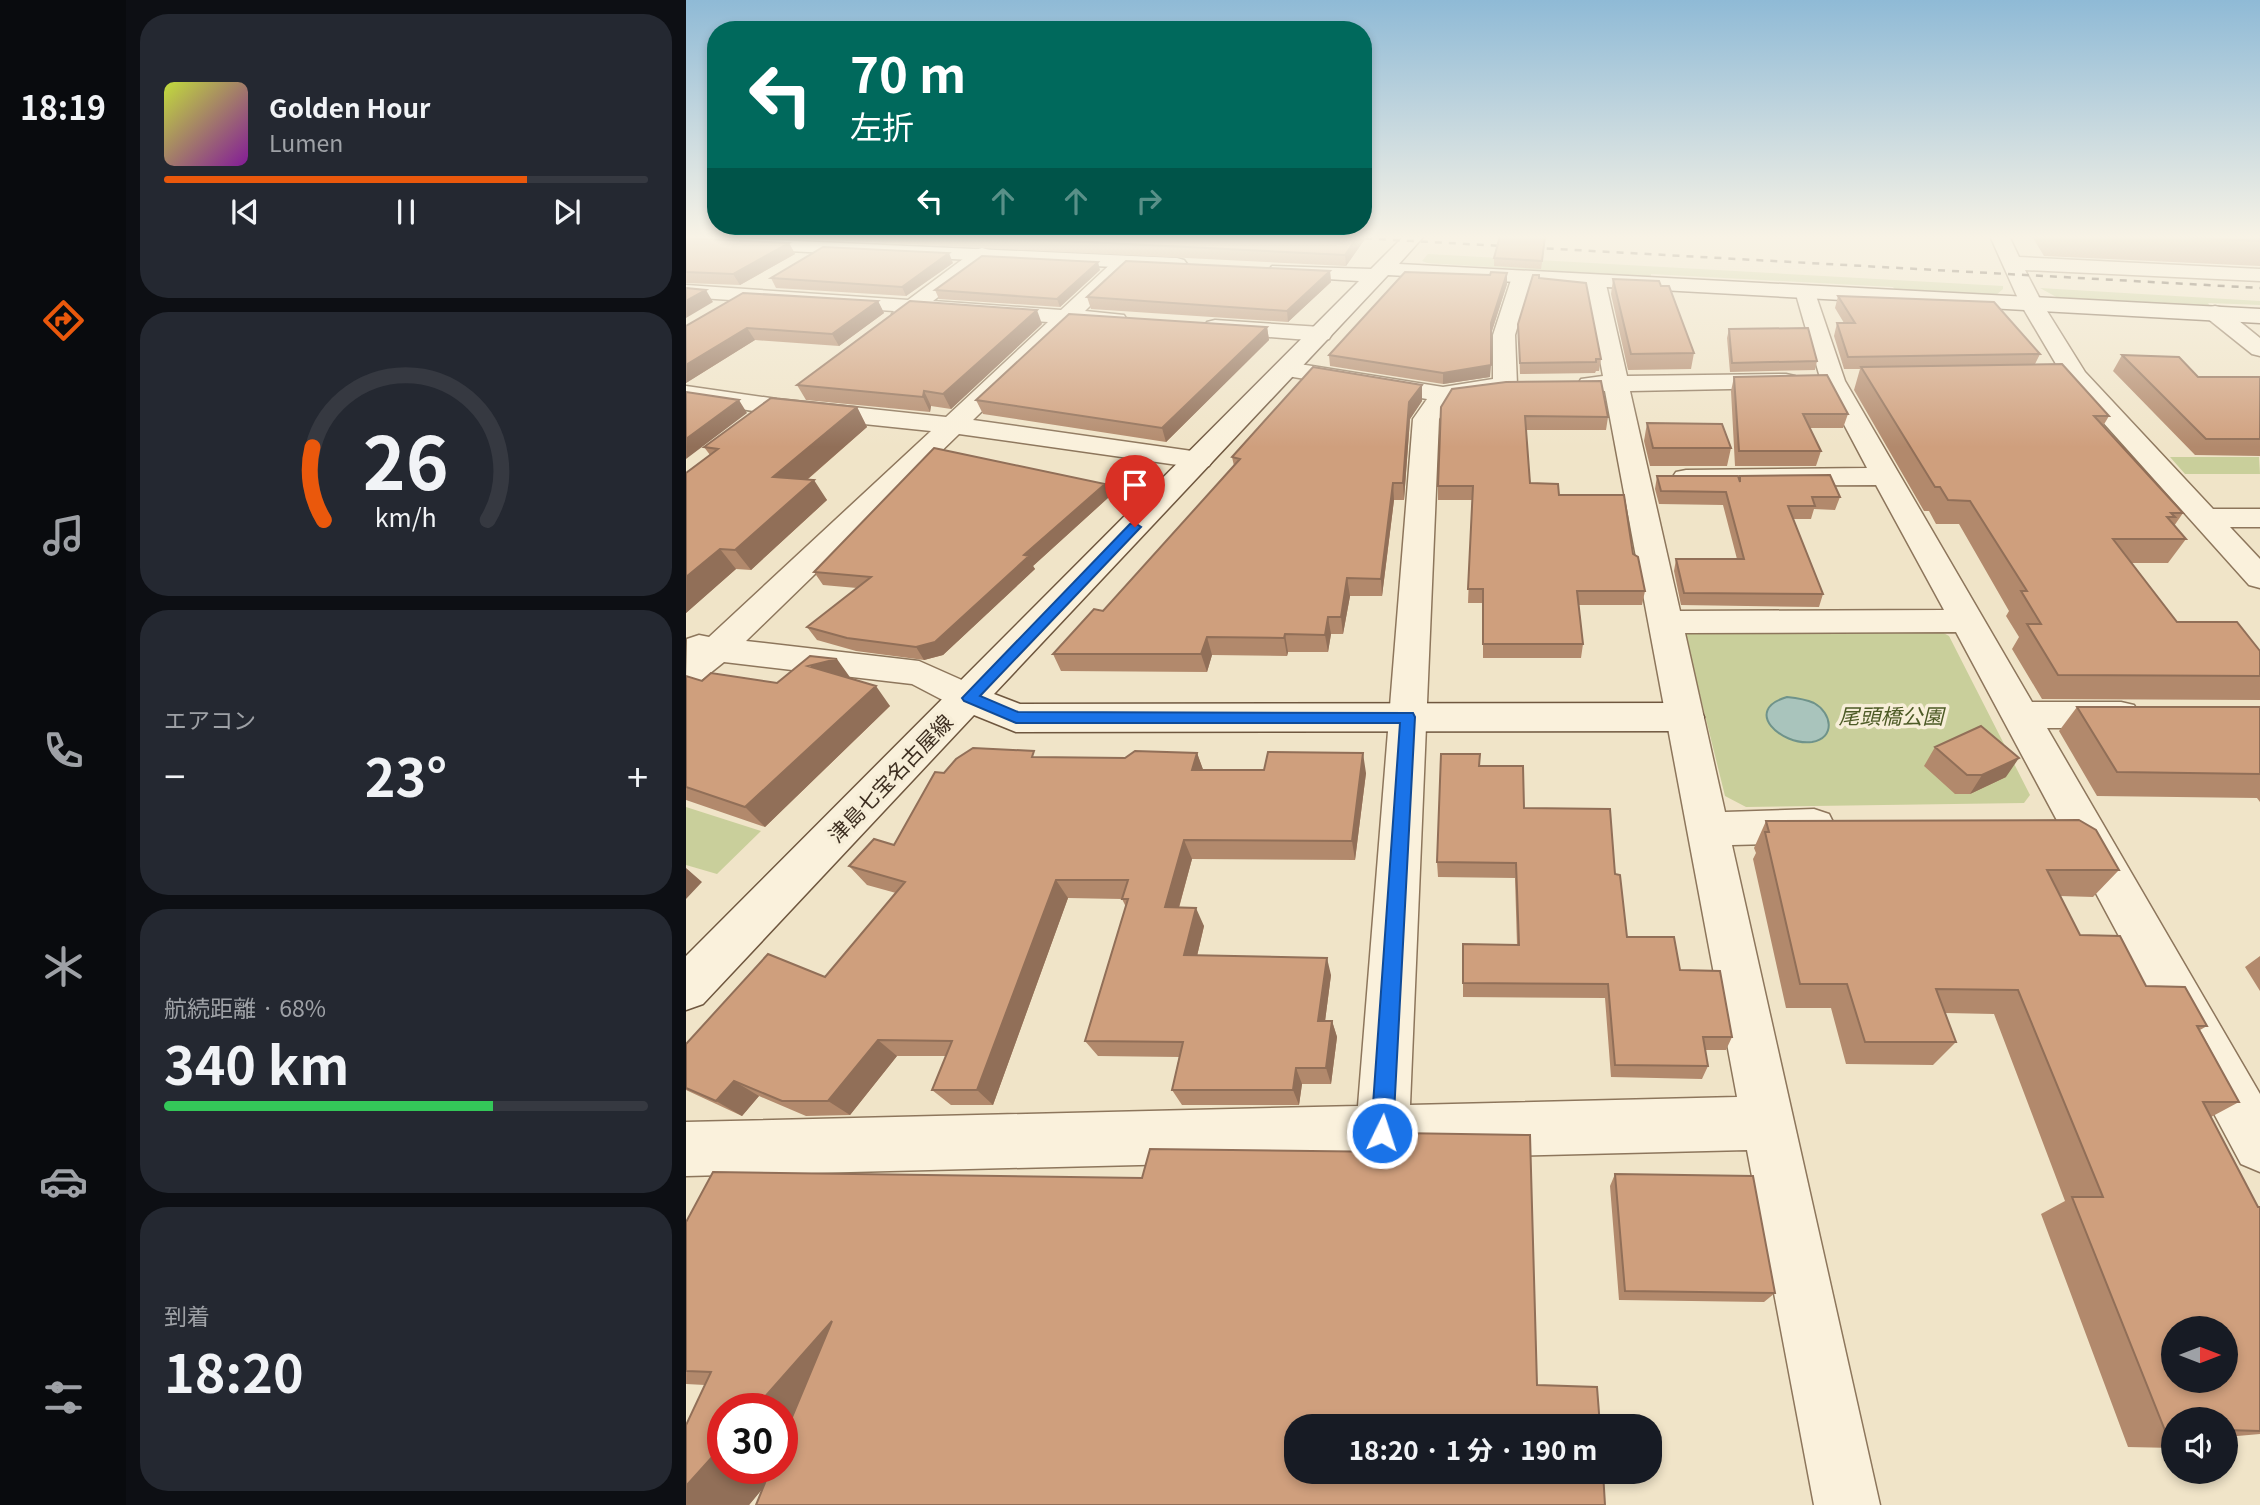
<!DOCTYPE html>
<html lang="ja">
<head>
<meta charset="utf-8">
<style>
	body { margin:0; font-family:Georgia,"Noto Sans JP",serif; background:#242831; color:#f1f3f6; height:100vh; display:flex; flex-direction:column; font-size:26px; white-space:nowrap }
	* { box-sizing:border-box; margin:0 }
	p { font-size:23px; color:#9ea1a6 }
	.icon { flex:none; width:38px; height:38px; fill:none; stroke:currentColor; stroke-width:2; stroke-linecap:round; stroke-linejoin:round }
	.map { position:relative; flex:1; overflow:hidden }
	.sheet { display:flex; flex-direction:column; gap:14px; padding:14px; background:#0d0f14; width:560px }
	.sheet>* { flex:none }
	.hud { position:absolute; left:21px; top:21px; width:665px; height:214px; border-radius:28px; box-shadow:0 4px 10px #0003; background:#00695c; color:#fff; overflow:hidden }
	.needle { width:46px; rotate:90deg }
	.controls { position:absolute; left:1475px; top:1316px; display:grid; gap:14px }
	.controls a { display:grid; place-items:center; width:77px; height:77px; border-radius:50%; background:#171b24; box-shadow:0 4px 10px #0003; font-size:35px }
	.speed { position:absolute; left:21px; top:1393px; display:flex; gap:14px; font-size:35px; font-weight:700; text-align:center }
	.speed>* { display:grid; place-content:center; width:91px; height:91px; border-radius:50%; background:#171b24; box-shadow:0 4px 10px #0003; line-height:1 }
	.speed .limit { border:10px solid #d22; background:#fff; color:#111 }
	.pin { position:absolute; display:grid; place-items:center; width:60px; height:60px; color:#fff; margin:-72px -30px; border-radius:50% 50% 50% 0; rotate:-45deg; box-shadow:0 0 7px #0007 }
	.pin .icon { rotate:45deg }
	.me { position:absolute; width:77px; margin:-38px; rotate:4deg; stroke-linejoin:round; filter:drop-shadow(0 0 5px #0008) }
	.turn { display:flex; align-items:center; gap:24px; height:147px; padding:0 28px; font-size:32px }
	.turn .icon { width:91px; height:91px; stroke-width:2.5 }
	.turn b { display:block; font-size:49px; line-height:60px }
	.lanes { display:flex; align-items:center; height:66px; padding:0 28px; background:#0003; justify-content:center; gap:35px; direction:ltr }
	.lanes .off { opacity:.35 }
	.big { font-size:52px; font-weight:700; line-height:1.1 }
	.sheet .card { flex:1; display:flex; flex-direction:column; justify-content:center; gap:10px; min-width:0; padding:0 24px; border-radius:28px; background:#242831 }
	.sheet .dial { align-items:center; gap:0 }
	.dial svg { height:182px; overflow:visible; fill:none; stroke:#363941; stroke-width:7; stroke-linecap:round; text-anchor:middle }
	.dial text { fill:#f1f3f6; stroke:none }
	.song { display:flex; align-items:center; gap:21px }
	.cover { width:84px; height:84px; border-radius:10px; background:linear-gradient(135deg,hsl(70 70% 55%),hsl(290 70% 35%)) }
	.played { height:7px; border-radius:4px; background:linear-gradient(90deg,#ea580c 75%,#363941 75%) }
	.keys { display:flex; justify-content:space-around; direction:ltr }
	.heat { display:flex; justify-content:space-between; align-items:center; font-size:38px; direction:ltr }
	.charge { height:10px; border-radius:5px; background:linear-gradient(90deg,#34c759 68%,#363941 0) }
	.trip { position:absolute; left:598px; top:1414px; width:378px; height:70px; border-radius:28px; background:#171b24; box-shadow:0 4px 10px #0003; font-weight:700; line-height:70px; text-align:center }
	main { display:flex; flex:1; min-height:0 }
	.dock { display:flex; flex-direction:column; width:126px; justify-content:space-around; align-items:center; background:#090b0e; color:#9ea1a6 }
	.dock .icon { width:49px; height:49px }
	.dock .active { color:#ea580c }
	.dock b { font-size:32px; color:#f1f3f6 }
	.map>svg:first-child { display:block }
	.green { fill:#c9cf9b }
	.water { fill:#a9c4bc; stroke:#6f938a; stroke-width:2 }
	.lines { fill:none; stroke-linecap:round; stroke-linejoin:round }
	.street-casing { stroke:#8d765c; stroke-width:3 }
	.secondary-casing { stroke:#6f573f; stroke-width:3 }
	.street { fill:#faf1dc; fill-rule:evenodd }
	.secondary { fill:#faf1dc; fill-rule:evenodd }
	.rail { stroke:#3d2e20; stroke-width:2.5; stroke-dasharray:7 7; stroke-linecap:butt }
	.wall { fill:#b2896c }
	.shaded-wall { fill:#916f58 }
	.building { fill:#cf9f7d; stroke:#916f58; stroke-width:2; fill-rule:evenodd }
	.route { fill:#1a73e8; stroke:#114b97; stroke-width:2 }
	.labels { text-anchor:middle; stroke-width:7; stroke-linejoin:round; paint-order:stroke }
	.park-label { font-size:21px; font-style:italic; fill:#4d5a26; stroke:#f7eed8 }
	.street-label { font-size:21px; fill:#3d2e20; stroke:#f7eed8 }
</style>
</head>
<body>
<main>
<nav class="dock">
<b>18:19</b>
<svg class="icon active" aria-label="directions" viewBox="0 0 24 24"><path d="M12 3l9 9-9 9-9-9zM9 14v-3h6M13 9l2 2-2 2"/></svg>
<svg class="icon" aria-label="music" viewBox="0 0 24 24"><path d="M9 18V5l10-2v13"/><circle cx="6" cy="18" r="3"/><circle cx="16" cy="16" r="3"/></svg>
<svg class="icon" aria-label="phone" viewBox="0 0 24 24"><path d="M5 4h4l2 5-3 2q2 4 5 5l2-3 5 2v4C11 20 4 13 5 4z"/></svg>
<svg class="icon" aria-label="climate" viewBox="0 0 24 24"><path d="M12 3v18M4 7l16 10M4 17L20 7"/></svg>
<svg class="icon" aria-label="car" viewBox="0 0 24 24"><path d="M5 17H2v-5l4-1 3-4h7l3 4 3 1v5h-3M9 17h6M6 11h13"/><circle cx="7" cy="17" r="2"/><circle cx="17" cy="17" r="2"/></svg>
<svg class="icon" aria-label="filters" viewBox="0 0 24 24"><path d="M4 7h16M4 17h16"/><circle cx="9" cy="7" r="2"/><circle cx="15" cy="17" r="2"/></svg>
</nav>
<section class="sheet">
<div class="card">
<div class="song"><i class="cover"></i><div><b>Golden Hour</b><p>Lumen</p></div></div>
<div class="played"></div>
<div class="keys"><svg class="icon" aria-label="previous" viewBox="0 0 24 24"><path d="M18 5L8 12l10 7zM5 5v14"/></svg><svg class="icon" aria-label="pause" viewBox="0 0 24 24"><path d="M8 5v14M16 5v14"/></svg><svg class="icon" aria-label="next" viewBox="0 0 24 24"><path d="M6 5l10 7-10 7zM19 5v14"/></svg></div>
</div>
<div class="card dial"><svg viewBox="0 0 100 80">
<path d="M14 69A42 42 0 1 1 86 69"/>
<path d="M14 69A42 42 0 0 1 9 37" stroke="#ea580c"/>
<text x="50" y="56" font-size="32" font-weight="700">26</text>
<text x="50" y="72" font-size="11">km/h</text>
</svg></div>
<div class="card"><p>エアコン</p>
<div class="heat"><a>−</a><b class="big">23°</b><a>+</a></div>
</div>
<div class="card"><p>航続距離 · 68%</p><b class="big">340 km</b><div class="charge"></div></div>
<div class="card"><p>到着</p><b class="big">18:20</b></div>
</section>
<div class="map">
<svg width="1574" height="1505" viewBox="0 0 1574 1505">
	<rect width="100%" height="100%" fill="#f0e4c8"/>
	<path class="green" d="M742 254 1317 286V289L1309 296 1209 290 1207 287 965 274V277L741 263 736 261Z
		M1354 288 1574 301V305L1522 303 1525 308 1374 299Z
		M1484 457H1573L1574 474H1499Z
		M1252 630 1263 636 1344 795 1338 803 1060 807 1039 796 999 634Z
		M0 807 75 831 31 874 0 865Z"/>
	<path class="water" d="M1101 697C1111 698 1119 699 1128 703 1146 713 1150 738 1126 742 1095 746 1056 710 1101 697Z"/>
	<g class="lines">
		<defs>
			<path id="street" d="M1304 236H1323L1333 257 1574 269V281L1339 270 1356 303 1399 372 1527 509H1574V527H1544L1574 559V588L1563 585 1380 381 1334 303Z
				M296 248 303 250 306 254 303 258 247 301 375 310 431 258H445L448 262 399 311 438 315 441 320 438 325 430 327 386 324 287 420 513 452 523 454 527 460 523 466 513 468 273 434 60 641 233 661 296 689 301 698 296 707 283 711 270 707 226 684 38 662 13 682 0 685 1 639 13 635 23 637 245 431 91 415 0 400V386L91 399 260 417 362 322 232 313 217 321 209 319 206 314 208 311 0 297V285L222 300 289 250Z
				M836 271 843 273 846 277 829 335 831 385 828 390 819 392 765 400 753 419 724 1105 1051 1097 919 391 895 389 892 384 895 379 917 376 899 280 902 276H916L919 280 941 376 1100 374 1109 376 1112 381 1109 386 1100 388 944 391 994 611 1258 610 1190 485 1000 486 990 484 986 478 990 472 1000 470 1181 468 1135 381 1109 291 1113 287H1127L1159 381 1346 702H1435L1448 705 1454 715 1448 725 1435 728H1361L1574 1094V1172L1555 1164 1270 632 999 633 1039 812 1128 809 1143 814 1149 826 1143 838 1128 843 1046 845 1194 1505H1128L1061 1150 0 1176V1122L672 1106 727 419 741 399 601 376 593 374 589 369 593 364 601 362 757 387 807 379V335L826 277 829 273Z
				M1529 306 1537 308 1574 338V356L1566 354 1521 318 1518 313 1521 308Z
				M529 320 635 327 643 329 646 334 643 339 635 341 521 332 518 327 521 322Z"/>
			<path id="secondary" d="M0 236 491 258 498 260 501 264 498 268 491 270 0 246Z
				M718 236H738L713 264 1574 309V323L702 275 308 694 334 704 999 703 1012 707 1018 717 1012 727 999 731 330 732 288 715 17 1004 0 1010V956L673 281 593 276 586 274 583 270 586 266 685 269Z"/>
		</defs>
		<use href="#street" class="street-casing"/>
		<use href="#secondary" class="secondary-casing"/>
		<use href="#street" class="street"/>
		<use href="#secondary" class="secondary"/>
		<path class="rail" d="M637 236 1574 288"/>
	</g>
	<path class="wall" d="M59 236H681L660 266Z
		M860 236 855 269 808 266V258Z
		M1347 236H1574V266L1358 256 1347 238Z
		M0 238 103 243 109 254 54 285 0 283Z
		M267 263 220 296 90 288 85 278Z
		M414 270 374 307 253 299 249 290Z
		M644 271 645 282 602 322 405 309 401 297Z
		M804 275 821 284 805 334 804 377 757 384 644 366 643 355Z
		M853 278 915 359 913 371H910L909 373 834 374 832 324Z
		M927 279 975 286 1008 353 1005 369 942 370 925 294Z
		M1152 296 1354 354 1349 364 1423 416 1417 426 1497 513 1488 526 1500 539 1482 563H1445L1491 622 1574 651V700L1356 699 1326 649 1333 637 1320 616 1323 611 1273 524H1250L1243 511H1238L1168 390 1174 369H1158L1148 336 1151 323H1158L1149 308Z
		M192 301 198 313 153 346 69 340 0 383V326Z
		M356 324 265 409 245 406 244 412 120 400 111 385Z
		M581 327 583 340 480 442 297 414 290 400Z
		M1043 329 1131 361 1129 370 1044 372 1041 338Z
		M1436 355 1512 377H1574V456L1509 455 1427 371Z
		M1048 377 1162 414 1157 428H1124L1135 451 1130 466H1049L1045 391Z
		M736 401 724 419 718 500H708L696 596H664L657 634H645L642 652H602L601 656 526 655 521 672 375 671 367 654 417 611 548 466 546 457Z
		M171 407 181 427 121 480 141 500 65 570 50 569 0 613 24 455 18 447Z
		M755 407 922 417 920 430H840L844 483 873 495 947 554 959 591 956 605H893L897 644 895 658H797V603H782L786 500H752V486Z
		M961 423 1045 448 1041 466H964L958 441Z
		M971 476 1053 479 1054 476 1154 497 1149 510 1128 509 1125 519H1107L1137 594 1133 607 995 605 988 571 990 559H1051L1037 505 973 504 969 489Z
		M419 484 423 497 347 566 349 569 257 655 238 660 170 651 131 640 121 627 171 588 137 585 128 572Z
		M0 676 16 681 91 683 165 679 204 706 79 827 0 800Z
		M1391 707H1574V802L1571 798 1411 796 1373 731Z
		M1249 747 1320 777 1284 794H1269L1238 766Z
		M511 753 517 770 680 773 669 860 506 859 493 908 518 926 511 956 645 975 639 1021H646L651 1037 645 1084H616L613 1105H496L486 1090 493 1057 412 1056 399 1041 440 907 436 899 382 898 307 1105H265L246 1090 260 1056H211L164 1115 120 1116 73 1096 56 1116 0 1090V1044L139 977 210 893 181 885 163 866 208 845 258 773 351 757 439 758Z
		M793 766 838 808 929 874 941 937 994 970 1046 1037 1040 1050H1019L1022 1066 1016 1079 925 1077 919 998 777 997V944L831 945 829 878 752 877 751 862Z
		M1080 821 1433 870 1407 897 1374 896 1394 935 1460 986 1521 1026 1514 1030 1553 1102 1525 1117 1572 1207H1574V1434L1540 1437V1419H1488V1448L1442 1447 1355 1214 1379 1201 1308 1014 1259 1013 1270 1042 1247 1065 1160 1064 1145 1008H1100L1067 859 1070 853 1068 848Z
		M1574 956V991L1559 967Z
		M929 1174 1089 1293 1078 1302 933 1300 924 1186Z
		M0 1222 851 1385 76 1489 63 1505H0L19 1385 0 1384Z"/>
	<path class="shaded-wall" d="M672 236H681L660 266 659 255Z
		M103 243 109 254 54 285 47 274Z
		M263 253 267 263 220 296 216 287Z
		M412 262 414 270 374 307 371 299Z
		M644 271 645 282 602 322 601 311Z
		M821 273V284L805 334V323Z
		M20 290 27 302 0 318V301Z
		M192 301 198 313 153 346 146 334Z
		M351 310 356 324 265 409 257 394Z
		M581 327 583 340 480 442 476 428Z
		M61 328 69 340 0 383V365Z
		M805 365 804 377 757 384V373Z
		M736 385V401L724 419 718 500 717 483 723 402Z
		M238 391 245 406 244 412 237 397Z
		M53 400 61 413 0 459V439Z
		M171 407 181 427 101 497 87 477Z
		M128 480 141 500 65 570 49 550Z
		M707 483 708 500 696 596 695 579Z
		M419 484 423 497 347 566 349 569 257 655 238 660 230 647 338 555Z
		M34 549 50 569 0 613V577Z
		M661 578 664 596 657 634 655 617Z
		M642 617 645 634 642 652 639 635Z
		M599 634 602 652 601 656 598 638Z
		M521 637 526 655 521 672 515 654Z
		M151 659 166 680 122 666Z
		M190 686 204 706 79 827 59 807Z
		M511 753 518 772 506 770Z
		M677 753 680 773 669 860 666 841Z
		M1333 758 1320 777 1284 794 1296 775Z
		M498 840 506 859 488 925 479 907Z
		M0 868 16 882 0 899Z
		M370 880 382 898 307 1105 291 1090Z
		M510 908 518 926 507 973 498 955Z
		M641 958 645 975 637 1037 632 1021Z
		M646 1021 651 1037 645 1084 640 1068Z
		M192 1040 211 1056 164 1115 142 1101Z
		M610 1068 616 1084 613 1105 607 1090Z
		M48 1081 73 1096 56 1116 30 1101Z
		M146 1321 96 1465V1409H68Z
		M37 1445V1468H94L63 1505H0V1486Z"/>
	<path class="building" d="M282 236H672L659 255Z
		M814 236H859L856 261 808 258Z
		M1481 236H1574V241Z
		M0 238 103 243 47 274 0 272Z
		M137 247 263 253 216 287 85 278Z
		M296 256 412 262 371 299 249 290Z
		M440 261 644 271 601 311 401 297Z
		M719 272 804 275 805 272 821 273 805 323V365L757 373 643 355Z
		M847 275H853V278L900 283 915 359H910V362L834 363 832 324Z
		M927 279 973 281 975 286H983L1008 353 945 354Z
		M0 288 20 290 0 301Z
		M57 293 192 301 146 334 61 328 0 365V326Z
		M1152 296 1308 302 1354 354 1162 357 1151 323H1169Z
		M224 301 351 310 257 394 238 391 237 397 111 385Z
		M383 314 581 327 476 428 290 400Z
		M1122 328 1131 361 1046 363 1043 329Z
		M1436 355 1493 357 1512 377H1574V439H1520Z
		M1376 364 1423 416H1408L1497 513H1485L1489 517H1481L1500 539H1427L1491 622H1551L1574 651V676L1372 675 1341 624H1355L1335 591H1341L1284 501 1262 500 1254 487H1249L1175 367Z
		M627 367 736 385 723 402 717 483H707L695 579 661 578 655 617H642L639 635 599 634 598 638 521 637 515 654H367L408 609 417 611 554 459 546 457Z
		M1141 375 1162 414H1117L1135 451H1053L1048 377Z
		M915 381 922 417 839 416 844 483 872 484 873 495H938L947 554 952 557 959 591H891L897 644H797V589H782L787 486H752L755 407 766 389 820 382Z
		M0 392 53 400 0 439Z
		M85 398 171 407 87 477 128 480 49 550 34 549 0 577V473L32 449 18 447Z
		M961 423 1036 424 1045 448H967Z
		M248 448 419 484 338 555 343 556 249 642 230 647 161 638 121 627 185 577 128 572Z
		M1144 475 1154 497H1126L1129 506H1102L1137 594 998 593 990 559H1058L1040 492 975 491 971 476H1052L1054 482V476Z
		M124 656 151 659 122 666 190 686 59 807 0 787V676L16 681 25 673 91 683Z
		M1391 707H1574V774L1431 772Z
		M1295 726 1333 758 1296 775H1281L1249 747Z
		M287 748 348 751 346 757 439 758 449 751 511 753 506 770H578L582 752 677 753 666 841 498 840 479 907 510 908 498 955 641 958 632 1021H646L640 1068H610L607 1090H486L497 1042 399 1041 442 899H436L442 880H370L291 1090H246L266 1041 192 1040 142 1101H96L48 1081 30 1101 0 1088V1044L82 954 139 977 219 882 163 866 188 839 208 845 249 772 258 773 270 759Z
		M755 754H794L793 766H837L838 808 924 809 929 874 934 875 941 937H988L994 970 1034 971 1046 1037H1017L1022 1066 929 1065 922 984 777 983V944L833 945 830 863 751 862Z
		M1393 820 1410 830 1433 870H1361L1394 935 1434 936 1460 986 1499 987 1521 1026H1511L1553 1102H1517L1572 1207H1574V1431L1540 1430V1419H1488V1443H1484L1386 1197H1417L1332 990 1250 989 1270 1042H1179L1161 984H1114L1079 832H1083L1080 821ZM1488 1328H1540V1381H1488Z
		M710 1133 844 1135 851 1385 911 1387 914 1426H611V1472H917L919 1505H70L85 1468H96V1441L146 1321 68 1409H37V1445L0 1486V1425L25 1372 0 1371V1222L27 1172 456 1178 464 1149 708 1152Z
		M929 1174 1067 1176 1089 1293 939 1291Z"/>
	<linearGradient id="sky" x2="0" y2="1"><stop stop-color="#8fbad6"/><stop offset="0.53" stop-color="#f8f3e6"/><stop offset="1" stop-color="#f8f3e6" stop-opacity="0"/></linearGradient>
	<rect width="1574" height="447" fill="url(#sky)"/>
	<path class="route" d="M449 523 455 527 453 529 294 696 332 712 727 713 729 717 707 1133 704 1141 696 1144 688 1141 685 1133 714 723H330L278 701 276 698 444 524Z"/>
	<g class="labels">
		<g class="park-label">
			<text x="1205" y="724">尾頭橋公園</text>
		</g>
		<g class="street-label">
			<text transform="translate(205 779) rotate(-46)" y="7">津島七宝名古屋線</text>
		</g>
	</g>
</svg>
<div class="controls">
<a><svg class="needle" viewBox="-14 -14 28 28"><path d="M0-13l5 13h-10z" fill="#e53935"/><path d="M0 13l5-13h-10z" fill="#9ea1a6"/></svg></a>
<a><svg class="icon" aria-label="sound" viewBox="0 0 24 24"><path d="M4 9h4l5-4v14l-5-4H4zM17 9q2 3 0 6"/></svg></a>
</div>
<div class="speed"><div class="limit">30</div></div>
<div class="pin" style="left:449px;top:527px;background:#d93025"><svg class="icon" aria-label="arrive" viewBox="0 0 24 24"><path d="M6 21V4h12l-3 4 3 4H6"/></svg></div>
<svg class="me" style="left:696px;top:1133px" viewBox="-20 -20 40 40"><circle r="17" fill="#1a73e8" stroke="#fff" stroke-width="3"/><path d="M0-11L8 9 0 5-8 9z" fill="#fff"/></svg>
<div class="trip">18:20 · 1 分 · 190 m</div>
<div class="hud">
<div class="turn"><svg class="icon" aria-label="left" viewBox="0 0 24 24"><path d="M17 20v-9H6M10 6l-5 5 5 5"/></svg><div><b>70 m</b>左折</div></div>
<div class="lanes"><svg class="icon" aria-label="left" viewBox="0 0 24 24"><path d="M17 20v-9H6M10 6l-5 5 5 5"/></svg><svg class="icon off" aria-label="ahead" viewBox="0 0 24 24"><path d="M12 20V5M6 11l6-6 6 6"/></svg><svg class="icon off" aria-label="ahead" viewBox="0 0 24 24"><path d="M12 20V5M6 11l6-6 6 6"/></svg><svg class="icon off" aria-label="right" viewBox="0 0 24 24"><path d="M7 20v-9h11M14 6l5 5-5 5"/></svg></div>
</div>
</div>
</main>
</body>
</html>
